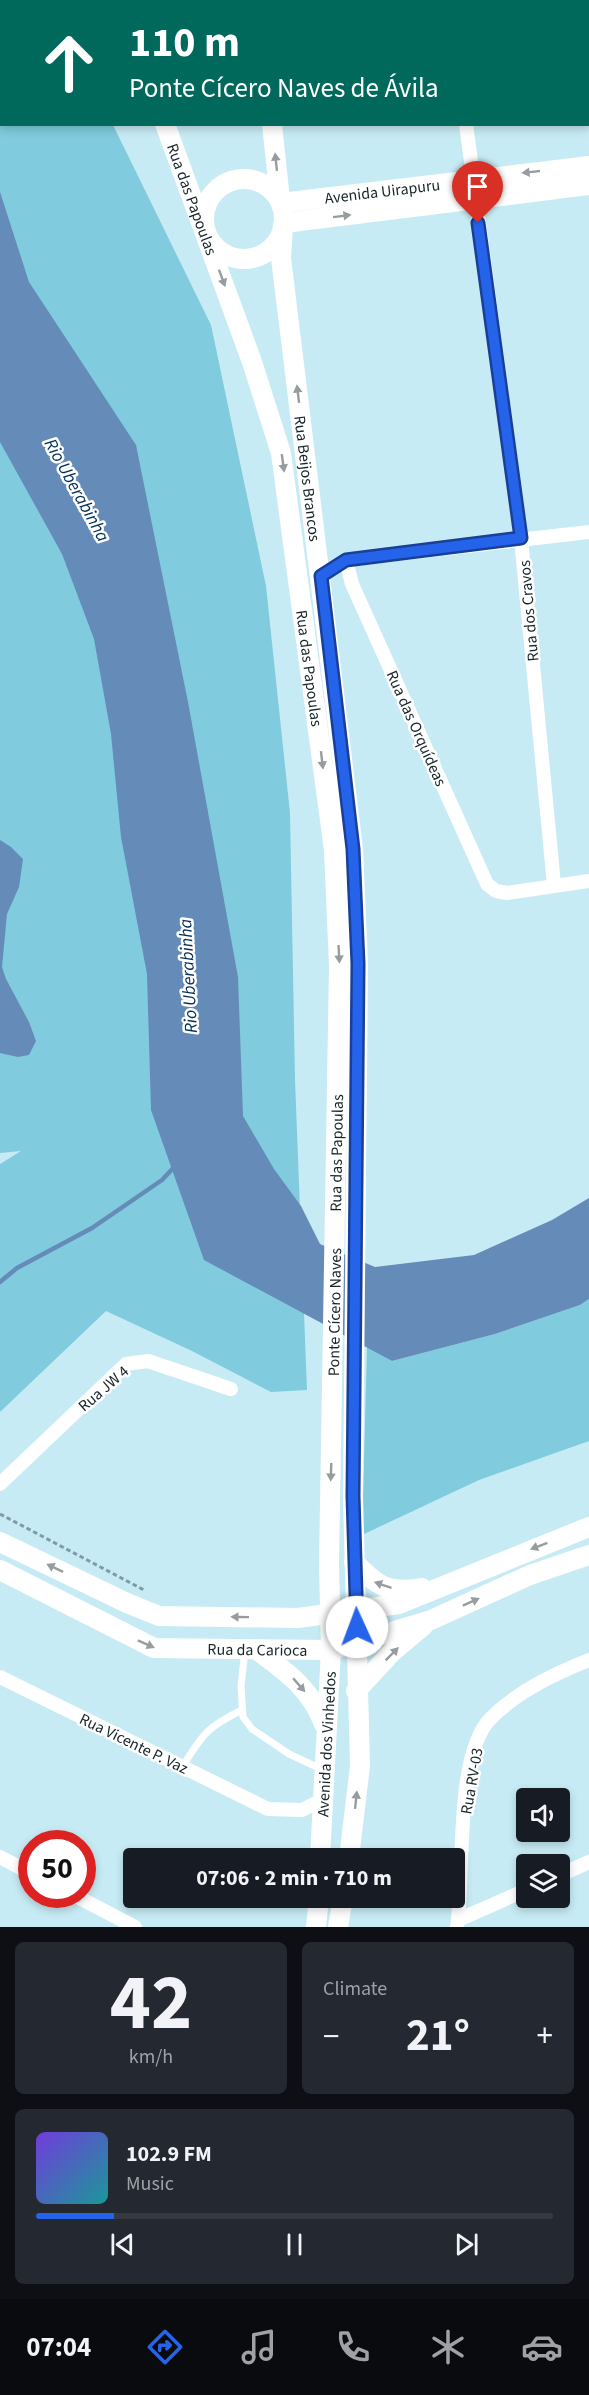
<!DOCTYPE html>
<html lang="en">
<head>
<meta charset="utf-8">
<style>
	body { margin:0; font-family:"Source Sans 3",sans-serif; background:#242831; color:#f1f3f6; height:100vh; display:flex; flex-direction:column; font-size:22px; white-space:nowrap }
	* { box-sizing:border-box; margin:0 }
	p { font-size:20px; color:#9ea1a6 }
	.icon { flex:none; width:33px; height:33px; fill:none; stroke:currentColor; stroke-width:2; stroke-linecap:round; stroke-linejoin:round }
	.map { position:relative; height:1927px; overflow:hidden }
	.details { display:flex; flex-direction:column; gap:15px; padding:15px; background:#0d0f14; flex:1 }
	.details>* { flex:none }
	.banner { position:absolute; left:0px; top:0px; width:590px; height:126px; box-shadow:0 3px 9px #0003; background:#00695c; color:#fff; overflow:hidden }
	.tools { position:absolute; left:516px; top:1788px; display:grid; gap:12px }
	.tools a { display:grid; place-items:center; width:54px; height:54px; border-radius:6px; background:#171b24; box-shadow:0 3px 9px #0003; font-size:30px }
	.speed { position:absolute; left:18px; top:1830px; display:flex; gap:12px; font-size:30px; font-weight:700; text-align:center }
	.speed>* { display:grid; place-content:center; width:78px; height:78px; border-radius:50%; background:#171b24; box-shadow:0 3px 9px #0003; line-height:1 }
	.speed .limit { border:9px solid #d22; background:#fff; color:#111 }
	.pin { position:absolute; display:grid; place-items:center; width:51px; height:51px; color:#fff; margin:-62px -26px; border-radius:50% 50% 50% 0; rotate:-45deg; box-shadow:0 0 6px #0007 }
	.pin .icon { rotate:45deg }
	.me { position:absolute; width:66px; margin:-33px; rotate:358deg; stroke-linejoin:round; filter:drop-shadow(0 0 4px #0008) }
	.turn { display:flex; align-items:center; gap:21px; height:126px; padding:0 30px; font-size:27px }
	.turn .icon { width:78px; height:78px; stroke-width:2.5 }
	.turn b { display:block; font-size:42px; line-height:51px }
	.big { font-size:45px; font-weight:700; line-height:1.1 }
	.details .tile { flex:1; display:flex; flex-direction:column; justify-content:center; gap:9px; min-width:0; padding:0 21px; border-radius:9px; background:#242831 }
	.details .dial { align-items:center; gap:0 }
	.dial b { font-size:78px; line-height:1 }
	.song { display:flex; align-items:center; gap:18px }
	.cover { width:72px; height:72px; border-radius:9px; background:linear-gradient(135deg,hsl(260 70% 55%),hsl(180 70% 35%)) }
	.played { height:6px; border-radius:3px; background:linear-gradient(90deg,#2563eb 15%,#363941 15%) }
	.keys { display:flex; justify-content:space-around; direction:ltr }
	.heat { display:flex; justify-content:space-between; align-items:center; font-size:33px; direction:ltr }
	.details .tiles { flex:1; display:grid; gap:15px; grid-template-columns:1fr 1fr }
	.tile:last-child { grid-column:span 2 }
	.trip { position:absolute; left:123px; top:1848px; width:342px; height:60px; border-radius:6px; background:#171b24; box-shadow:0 3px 9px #0003; font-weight:700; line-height:60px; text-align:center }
	.dock { display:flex; height:96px; justify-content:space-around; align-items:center; background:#090b0e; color:#9ea1a6 }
	.dock .icon { width:42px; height:42px }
	.dock .active { color:#2563eb }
	.dock b { font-size:27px; color:#f1f3f6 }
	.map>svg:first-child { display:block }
	.green { fill:#80cbdd }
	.water { fill:#658bb8 }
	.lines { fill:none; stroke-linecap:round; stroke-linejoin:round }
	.stream { stroke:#658bb8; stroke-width:4.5 }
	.path { stroke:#809ba2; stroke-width:3; stroke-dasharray:4.5 3; stroke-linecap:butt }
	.lane { stroke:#fff; stroke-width:7 }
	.street { stroke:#fff; stroke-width:14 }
	.secondary { stroke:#fff; stroke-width:20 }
	.oneway { fill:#979d9e }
	.route-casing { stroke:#184099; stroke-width:15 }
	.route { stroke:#2563eb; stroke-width:10 }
	.labels { text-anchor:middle; stroke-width:5; stroke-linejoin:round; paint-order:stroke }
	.street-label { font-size:16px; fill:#172528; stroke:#fff }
	.water-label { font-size:18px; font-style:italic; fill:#022d57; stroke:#fff }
</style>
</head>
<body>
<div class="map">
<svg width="589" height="1927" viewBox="0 0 589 1927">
	<rect width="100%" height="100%" fill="#c7ebf4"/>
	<path class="green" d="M0 0H95L2 2V124L113 125 211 325 266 586 290 813 295 1080 307 1390 271 1392 192 1351 106 1311 0 1412V1164L21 1151 0 1153Z
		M589 1299V1441L479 1480 362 1535 367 1347 392 1361 495 1334 580 1305Z"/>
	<path class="water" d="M0 192 29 282 136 445 188 702 238 977 243 1116 274 1169 301 1206 320 1244 375 1267 474 1255 552 1220 589 1198V1299L580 1305 495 1334 392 1361 204 1260 151 1110 147 974 121 837 111 734 94 639 62 554 0 442Z
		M0 840 11 847 23 859 19 887 7 914 2 967 6 979 29 1022 36 1041 29 1055 18 1057 0 1053Z"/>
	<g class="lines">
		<path class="stream" d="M0 1282 17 1268 92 1228 162 1180 176 1165"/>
		<path class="path" d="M0 1514 144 1590"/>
		<path class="lane" d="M245 1650 241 1686 243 1717 252 1729 289 1754 321 1769
			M182 1767C204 1733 206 1728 242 1710"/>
		<path class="street" d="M451 0V2
			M466 124 521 539 554 885
			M346 560 352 584 487 884 496 891 507 893 589 881
			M321 576 346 560 589 532
			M0 1484 126 1364 148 1361 231 1389
			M0 1677 268 1809 302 1810 322 1800
			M0 1857 32 1874
			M560 1875 589 1862
			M72 1894 135 1927
			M458 1920 526 1890
			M457 1927C465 1875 454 1755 491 1718 518 1691 554 1674 589 1660"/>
		<g class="secondary">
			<path d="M258 0 259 2"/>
			<path d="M122 2V0"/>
			<path id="s1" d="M165 124 252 362 281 453 334 850 339 966 329 1564 331 1650 320 1858"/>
			<path d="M272 124 280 200"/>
			<circle cx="244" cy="219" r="40"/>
			<path id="s2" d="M281 203 589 166"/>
			<path d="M284 223 589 185"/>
			<path id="s3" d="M283 226 281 258 353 849 358 964 353 1496 360 1766 349 1858"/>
			<path d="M0 1542 127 1603 159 1616 298 1618 399 1604 589 1527"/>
			<path d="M354 1562C377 1586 388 1594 422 1588"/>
			<path id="s4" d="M0 1570 154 1648 331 1650 431 1620 530 1575 589 1555"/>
			<path d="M257 1650C287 1672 311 1689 324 1724"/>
			<path d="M356 1691 393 1651 423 1626"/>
			<path d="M316 1927 319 1898"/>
			<path d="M338 1927 343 1898"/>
		</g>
	</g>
	<defs><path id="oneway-solid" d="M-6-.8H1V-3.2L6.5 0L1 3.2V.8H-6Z" transform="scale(1.5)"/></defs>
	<g class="oneway">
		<use href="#oneway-solid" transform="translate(276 162) rotate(-96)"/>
		<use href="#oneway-solid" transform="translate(531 172) rotate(174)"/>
		<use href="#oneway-solid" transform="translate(342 216) rotate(-7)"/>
		<use href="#oneway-solid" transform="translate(222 278) rotate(70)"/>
		<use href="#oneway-solid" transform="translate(298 394) rotate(-97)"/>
		<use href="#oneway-solid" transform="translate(283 463) rotate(82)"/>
		<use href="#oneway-solid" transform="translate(322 760) rotate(83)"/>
		<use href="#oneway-solid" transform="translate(339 954) rotate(87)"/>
		<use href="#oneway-solid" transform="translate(331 1472) rotate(92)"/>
		<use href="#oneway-solid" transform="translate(539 1546) rotate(159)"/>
		<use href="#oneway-solid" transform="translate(55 1568) rotate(-154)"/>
		<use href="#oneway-solid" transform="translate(383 1585) rotate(-161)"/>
		<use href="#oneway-solid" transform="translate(471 1602) rotate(-24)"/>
		<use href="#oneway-solid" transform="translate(240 1617) rotate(-179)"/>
		<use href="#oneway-solid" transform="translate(146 1644) rotate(24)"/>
		<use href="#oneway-solid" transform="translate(392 1654) rotate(-45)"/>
		<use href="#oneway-solid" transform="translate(299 1685) rotate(49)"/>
		<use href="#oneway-solid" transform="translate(356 1800) rotate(-84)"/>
	</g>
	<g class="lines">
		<defs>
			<path id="route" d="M357 1627 353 1496 358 964 353 849 321 576 346 560 521 538 478 223"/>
		</defs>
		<use href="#route" class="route-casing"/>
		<use href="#route" class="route"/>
	</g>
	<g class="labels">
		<g class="street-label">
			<text dy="6" stroke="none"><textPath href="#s2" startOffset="102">Avenida Uirapuru</textPath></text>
			<text dy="6" stroke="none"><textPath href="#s1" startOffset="80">Rua das Papoulas</textPath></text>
			<text dy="6" stroke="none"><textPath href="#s3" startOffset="254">Rua Beijos Brancos</textPath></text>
			<text transform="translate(528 611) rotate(-95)" y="6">Rua dos Cravos</text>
			<text dy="6" stroke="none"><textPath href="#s1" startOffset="566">Rua das Papoulas</textPath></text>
			<text transform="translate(417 728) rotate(66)" y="6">Rua das Orquídeas</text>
			<text transform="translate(336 1153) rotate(-89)" y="6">Rua das Papoulas</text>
			<text transform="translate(334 1312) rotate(-89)" y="6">Ponte Cícero Naves</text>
			<text transform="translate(103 1388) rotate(-41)" y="6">Rua JW 4</text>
			<text dy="6" stroke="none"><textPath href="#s4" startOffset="276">Rua da Carioca</textPath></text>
			<text transform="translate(134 1743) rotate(26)" y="6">Rua Vicente P. Vaz</text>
			<text transform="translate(326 1744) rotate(-87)" y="6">Avenida dos Vinhedos</text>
			<text transform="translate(471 1781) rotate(-80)" y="6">Rua RV-03</text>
		</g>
		<g class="water-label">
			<text transform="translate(77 490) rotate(61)" y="6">Rio Uberabinha</text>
			<text transform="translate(188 976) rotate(-93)" y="6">Rio Uberabinha</text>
		</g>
	</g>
</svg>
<div class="tools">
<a><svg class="icon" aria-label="sound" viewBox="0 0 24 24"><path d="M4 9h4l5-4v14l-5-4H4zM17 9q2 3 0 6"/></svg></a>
<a><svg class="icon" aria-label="layers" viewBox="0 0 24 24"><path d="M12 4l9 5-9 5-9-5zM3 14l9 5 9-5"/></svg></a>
</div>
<div class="speed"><div class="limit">50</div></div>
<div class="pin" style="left:478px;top:223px;background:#d93025"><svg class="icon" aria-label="arrive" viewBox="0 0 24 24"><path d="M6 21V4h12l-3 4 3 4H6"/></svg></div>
<svg class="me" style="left:357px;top:1627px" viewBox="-20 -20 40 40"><circle r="19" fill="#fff"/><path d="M0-13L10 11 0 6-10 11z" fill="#2563eb"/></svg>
<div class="trip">07:06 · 2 min · 710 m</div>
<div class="banner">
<div class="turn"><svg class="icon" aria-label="ahead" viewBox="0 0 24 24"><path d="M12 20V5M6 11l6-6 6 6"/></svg><div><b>110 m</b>Ponte Cícero Naves de Ávila</div></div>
</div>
</div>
<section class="details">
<div class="tiles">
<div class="tile dial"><b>42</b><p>km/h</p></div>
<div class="tile"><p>Climate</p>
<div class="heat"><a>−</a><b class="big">21°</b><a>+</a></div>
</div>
<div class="tile">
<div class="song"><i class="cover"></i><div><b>102.9 FM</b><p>Music</p></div></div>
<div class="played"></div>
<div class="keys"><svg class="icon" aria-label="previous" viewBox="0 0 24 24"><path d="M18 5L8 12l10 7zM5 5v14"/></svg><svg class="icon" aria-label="pause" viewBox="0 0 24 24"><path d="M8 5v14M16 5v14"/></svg><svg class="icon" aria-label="next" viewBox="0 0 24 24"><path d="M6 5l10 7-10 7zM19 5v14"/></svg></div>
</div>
</div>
</section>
<nav class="dock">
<b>07:04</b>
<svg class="icon active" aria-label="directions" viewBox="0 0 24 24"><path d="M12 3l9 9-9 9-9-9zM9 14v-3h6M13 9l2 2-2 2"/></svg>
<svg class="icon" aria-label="music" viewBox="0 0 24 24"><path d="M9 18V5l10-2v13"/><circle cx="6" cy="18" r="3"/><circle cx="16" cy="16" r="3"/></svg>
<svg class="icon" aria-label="phone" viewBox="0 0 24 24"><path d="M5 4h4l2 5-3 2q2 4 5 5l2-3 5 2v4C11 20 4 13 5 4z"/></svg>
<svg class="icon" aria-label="climate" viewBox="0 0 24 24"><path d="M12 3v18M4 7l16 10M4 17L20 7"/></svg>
<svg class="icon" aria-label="car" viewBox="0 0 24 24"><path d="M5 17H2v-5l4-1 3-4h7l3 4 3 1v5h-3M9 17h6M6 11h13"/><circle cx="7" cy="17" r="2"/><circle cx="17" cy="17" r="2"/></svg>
</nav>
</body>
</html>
